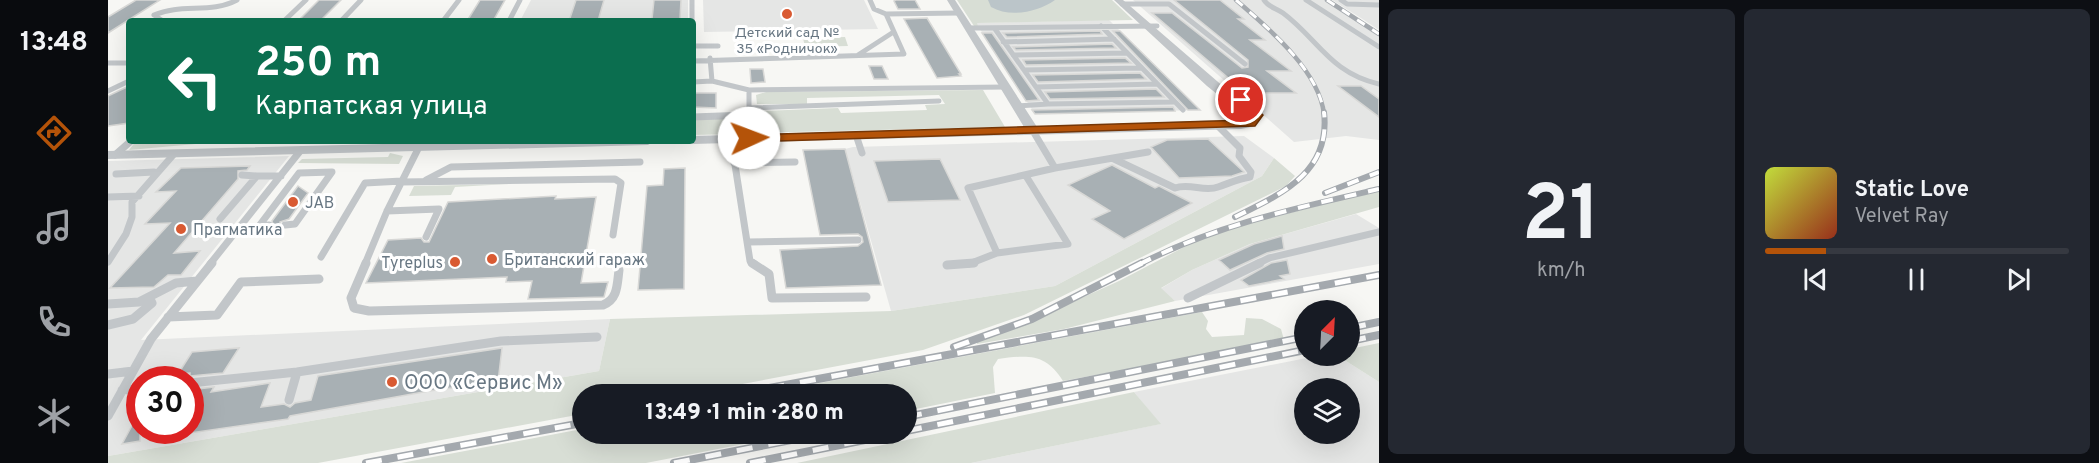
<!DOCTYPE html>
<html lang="en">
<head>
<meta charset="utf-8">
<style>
	body { margin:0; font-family:Overpass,sans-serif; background:#242831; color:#f1f3f6; height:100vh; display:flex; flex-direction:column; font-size:22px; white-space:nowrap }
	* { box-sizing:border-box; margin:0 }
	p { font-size:20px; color:#9ea1a6 }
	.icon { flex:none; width:33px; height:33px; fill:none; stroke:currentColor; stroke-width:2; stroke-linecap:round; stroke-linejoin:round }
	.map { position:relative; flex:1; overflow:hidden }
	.details { display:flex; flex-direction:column; gap:9px; padding:9px; background:#0d0f14; width:720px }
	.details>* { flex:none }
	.banner { position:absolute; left:18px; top:18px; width:570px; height:126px; border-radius:6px; box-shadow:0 6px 24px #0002; background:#0b6e4f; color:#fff; overflow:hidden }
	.needle { width:39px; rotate:24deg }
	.tools { position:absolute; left:1186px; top:300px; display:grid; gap:12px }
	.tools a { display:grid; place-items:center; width:66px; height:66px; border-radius:50%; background:#171b24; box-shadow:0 6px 24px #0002; font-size:30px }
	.speed { position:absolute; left:18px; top:366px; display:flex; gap:12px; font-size:30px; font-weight:700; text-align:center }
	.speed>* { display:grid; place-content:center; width:78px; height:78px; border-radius:50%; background:#171b24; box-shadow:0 6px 24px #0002; line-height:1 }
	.speed .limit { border:9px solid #d22; background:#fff; color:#111 }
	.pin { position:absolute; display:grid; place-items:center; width:51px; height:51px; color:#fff; margin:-26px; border:3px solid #fff; border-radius:50%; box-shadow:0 2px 6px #0007 }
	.me { position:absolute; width:66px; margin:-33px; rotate:88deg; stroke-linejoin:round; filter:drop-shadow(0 0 4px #0008) }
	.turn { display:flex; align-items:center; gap:21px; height:126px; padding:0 30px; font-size:27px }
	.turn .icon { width:78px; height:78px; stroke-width:2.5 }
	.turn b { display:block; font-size:42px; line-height:51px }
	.details .tile { flex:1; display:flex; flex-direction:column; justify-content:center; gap:9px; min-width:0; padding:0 21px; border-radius:9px; background:#242831 }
	.details .dial { align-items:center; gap:0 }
	.dial b { font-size:78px; line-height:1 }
	.song { display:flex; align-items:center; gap:18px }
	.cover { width:72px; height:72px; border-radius:9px; background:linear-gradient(135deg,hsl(70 70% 55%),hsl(10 70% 35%)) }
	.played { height:6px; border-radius:3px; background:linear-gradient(90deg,#b45309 20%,#363941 20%) }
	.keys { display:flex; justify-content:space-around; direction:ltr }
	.details .tiles { flex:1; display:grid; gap:9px; grid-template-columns:repeat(2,1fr) }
	.trip { position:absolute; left:464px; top:384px; width:345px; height:60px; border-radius:30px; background:#171b24; box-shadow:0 6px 24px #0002; font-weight:800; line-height:60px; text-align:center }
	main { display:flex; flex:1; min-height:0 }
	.tabs { display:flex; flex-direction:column; width:108px; justify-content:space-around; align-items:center; background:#090b0e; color:#9ea1a6 }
	.tabs .icon { width:42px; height:42px }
	.tabs .selected { color:#b45309 }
	.tabs b { font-size:27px; color:#f1f3f6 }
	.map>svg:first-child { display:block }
	.built { fill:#e5e6e5; fill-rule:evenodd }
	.green { fill:#d8ded5 }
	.water { fill:#bbc5c9 }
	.building { fill:#a8b0b4; stroke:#d8d8d6; stroke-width:1.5 }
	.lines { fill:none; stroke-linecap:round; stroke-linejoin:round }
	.lane-far2 { stroke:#c2c6c9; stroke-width:5 }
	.lane-far1 { stroke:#c2c6c9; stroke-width:7 }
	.lane { stroke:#c2c6c9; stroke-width:9 }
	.street { fill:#c2c6c9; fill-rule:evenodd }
	.rail-far2-casing { stroke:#a4a9ae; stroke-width:4.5 }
	.rail-far1-casing { stroke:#a4a9ae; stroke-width:6 }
	.rail-casing { stroke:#a4a9ae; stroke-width:8 }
	.rail-far2 { stroke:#fff; stroke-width:3; stroke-dasharray:9; stroke-linecap:butt }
	.rail-far1 { stroke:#fff; stroke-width:4; stroke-dasharray:12; stroke-linecap:butt }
	.rail { stroke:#fff; stroke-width:5; stroke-dasharray:16; stroke-linecap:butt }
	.route { fill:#b45309; stroke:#753606; stroke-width:1.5 }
	.poi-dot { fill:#d95a32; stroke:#fff; stroke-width:2 }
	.labels { text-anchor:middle; stroke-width:6; stroke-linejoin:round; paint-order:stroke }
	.far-poi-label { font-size:14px; fill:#687783; stroke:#fff }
	.poi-label { font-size:16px; fill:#687783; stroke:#fff; text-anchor:start }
	.near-poi-label { font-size:20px; fill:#687783; stroke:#fff; text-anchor:start }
</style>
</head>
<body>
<main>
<nav class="tabs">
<b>13:48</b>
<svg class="icon selected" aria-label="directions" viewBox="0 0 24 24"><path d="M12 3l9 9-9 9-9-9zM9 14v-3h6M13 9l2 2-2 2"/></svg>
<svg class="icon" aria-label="music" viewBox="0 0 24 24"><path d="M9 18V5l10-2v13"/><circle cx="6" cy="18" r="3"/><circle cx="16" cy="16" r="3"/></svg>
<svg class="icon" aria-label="phone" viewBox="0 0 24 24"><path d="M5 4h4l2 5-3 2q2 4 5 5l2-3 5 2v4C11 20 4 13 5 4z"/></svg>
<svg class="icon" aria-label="climate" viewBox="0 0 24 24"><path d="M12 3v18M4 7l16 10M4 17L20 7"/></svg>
</nav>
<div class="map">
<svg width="1271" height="463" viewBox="0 0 1271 463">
	<rect width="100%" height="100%" fill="#f7f7f4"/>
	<path class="built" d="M423 0H580V20L412 21Z
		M595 0H756L770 29 596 32Z
		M1025 0H1221L1271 32V140L1238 136 1186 142Z
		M1224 0H1271V30L1256 20Z
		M1001 20 1092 110 927 114 868 23Z
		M1136 136 1166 158 1154 176 947 286 783 311 737 149 745 147Z
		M181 156 33 340 502 319 491 371 0 456V161ZM32 380H82V430H32Z
		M1248 214 1271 228V264L1067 301 1052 289 1084 270 1142 244Z
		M1209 356H1230L1271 382V463H863L1052 424 1026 392ZM1197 388H1242V434H1197Z"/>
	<path class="green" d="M849 0H1004L1025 20 869 23 870 26H866Z
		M737 37 740 46 697 47 695 38Z
		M875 90 897 127 648 133 647 114 651 111 730 108 733 113 819 110 817 105 837 104 831 95 699 98V104H649L648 95 658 92Z
		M628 118 631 119 632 134 585 135V119Z
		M28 141H92L88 144 21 150Z
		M282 153 295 156 291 164 190 163 194 159 280 157Z
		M1166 158 1187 176 1178 186 916 315 815 350 581 394H474V414L210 463H0V456L491 371 502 319 783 311 947 286 1154 176Z
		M401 184 347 187 343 195 301 196 306 186Z
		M1271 190V207L1142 244 1084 270 1053 288 1067 301 956 329 869 344V341L927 319 1011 281 1103 233Z
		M1094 312 1100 321 1098 329 1104 337 1136 335 1138 318 1154 319 1173 329 1176 340 955 381C938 353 920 355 890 359L885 367 887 393 798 411V394H653Z
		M1271 343V382L1230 356H1242V349Z
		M1026 392 1053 424 863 463H689Z
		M474 429V434H686L538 463H293Z"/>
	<path class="water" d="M880 0H947C930 12 902 18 883 7Z"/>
	<path class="building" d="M28 0H52L0 33V17Z
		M211 0H233L213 20H191Z
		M372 0H397L385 21H359Z
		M468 0H496L490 21H461Z
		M546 0H573L572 19H544Z
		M788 0H807L812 9H790L786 1Z
		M1066 0H1112L1117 4 1136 19H1130L1157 40H1142L1183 71H1159L1188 93H1138L1044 13H1064L1134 68 1140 67V60Z
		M819 18 853 74H851L853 76 829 78 796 19Z
		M992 31 994 34 899 37 895 33Z
		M1005 31H1012L1092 110H1080Z
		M874 33H884L931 100 918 101Z
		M1004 44 1008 48 908 50 905 47Z
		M1017 58 1023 63 918 65 915 60Z
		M761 66H774L780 79H766Z
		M642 69H655L657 82 643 83Z
		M1032 73 1038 79 930 82 925 75Z
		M21 86V123L0 126V96Z
		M1230 86H1253L1271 99V117Z
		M1048 89 1056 97 942 99 937 92Z
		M585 93H608V108L585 107Z
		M1065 107 1067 111 927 114 924 110Z
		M1100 139 1136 172 1124 176 1071 178 1043 147 1059 140Z
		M737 149 773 285 678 288 672 250 750 246 755 242 754 237 750 234 712 235 695 150Z
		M832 159 852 200 780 202 766 161Z
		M1004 165 1047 188 1051 186 1084 203 1016 239 984 219 1002 211 960 185Z
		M142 166 139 170 130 171V179L66 253 92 251 73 275H60L46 287 2 288 62 223 37 224 68 191 48 192 73 168Z
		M577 168 576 289 530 290 539 186 555 185 556 169Z
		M190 186 200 193 181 219 172 222 173 230H162L166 227 164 221Z
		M448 196 447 199 488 197 473 283 500 282 496 297 420 299 424 281 398 282 399 277 258 283 280 240 313 238 316 242H321L340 202Z
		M1174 236 1176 249 1159 253 1122 270 1111 260 1146 244Z
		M1179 260 1182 274 1172 276 1176 279 1141 286 1133 280 1163 263Z
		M131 348 115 373 82 376V373L70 374 84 352Z
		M394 348 390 382 321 391 182 416 180 419 82 433V390L106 387 103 392 162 383 153 407 176 404 182 407 187 403 203 400 210 376Z
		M32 411V441L14 444Z"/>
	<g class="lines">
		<path class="lane-far2" d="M584 0V21
			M762 0 766 9 778 14 851 13
			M1156 0C1160 7 1168 8 1175 13 1210 39 1222 73 1271 84
			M1198 0 1271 47
			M1233 0 1239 4 1271 5
			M1014 4H1061L1137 64
			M55 21 46 15C73 3 103 14 129 0
			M176 21 198 0
			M233 21 253 0
			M335 21 351 0
			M401 21 412 0
			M993 26 1075 110
			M860 28 1049 26
			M887 29 940 104 1066 102
			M895 42 1006 39
			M585 46H610
			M750 55 784 33
			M905 55 1019 53
			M602 58 604 81
			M585 61 796 54 778 14
			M0 63H21
			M916 70 1033 68
			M585 82 604 81 641 90
			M928 87 1049 84
			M0 91 21 81
			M909 106 940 104
			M643 108 831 101
			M641 114V90L897 87"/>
		<path class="lane-far1" d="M585 117 639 115
			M925 131 947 168
			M748 135 754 153
			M641 138V112
			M623 139 642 261 647 264
			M7 155 23 141
			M1006 159 1067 188C1081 183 1097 192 1110 187 1122 183 1129 179 1142 177L1143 172 1131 156 1132 148 1110 126
			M626 163 687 162
			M8 174 46 172
			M134 175 149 176
			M318 180 343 167 532 162
			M293 182 507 179 513 183 505 235
			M0 197 31 196
			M279 211 331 209 318 237
			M112 219 149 176H173
			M161 225 151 226 191 173 224 172 187 224 177 225
			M640 242 750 240
			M889 253 860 188 947 168 1040 152
			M213 257 257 183 294 181
			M0 262 18 234 24 217V202L66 154
			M102 264 193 150
			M257 264 279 211 311 147
			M861 264 889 253 960 244 918 176
			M1149 264 1161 258 1271 232"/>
		<path class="lane" d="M258 263 243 298 246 308 261 311 495 305C510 299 509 285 511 270
			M644 263 661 274 664 298 758 297
			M839 265 866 263
			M1080 298 1152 263
			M0 304 31 302 68 283 89 281
			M60 317 109 315 133 282 211 279
			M0 325 25 319 44 303 41 297
			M0 374 25 371
			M82 383 189 372 393 341 489 337
			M14 390 32 389
			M181 400 189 372
			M0 416 43 339 104 263"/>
		<path class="street" d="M839 0H847L929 127 1140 119 1099 86 1006 0H1015L1153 119 1147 126 1133 129 585 144 579 141H585V136L916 127Z
			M393 141H546L540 145 0 159V151Z"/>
		<defs>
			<path id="rail-far2" d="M1128 0C1159 27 1211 70 1216 114
				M1219 0 1271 34"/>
			<path id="rail-far1" d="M1217 193 1271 172
				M1127 217C1173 194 1223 173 1216 112
				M1032 264C1108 225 1188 208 1271 189"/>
			<path id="rail" d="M1242 328 1271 322
				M1242 341 1271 335
				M846 347 924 319 1034 263
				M629 394 1271 275
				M798 417 1197 337
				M798 431 1197 350
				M258 463 474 423
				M566 463 714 434
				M642 463 787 434"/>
		</defs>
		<use href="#rail-far2" class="rail-far2-casing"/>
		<use href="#rail-far1" class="rail-far1-casing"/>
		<use href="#rail" class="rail-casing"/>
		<use href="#rail-far2" class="rail-far2"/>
		<use href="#rail-far1" class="rail-far1"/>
		<use href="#rail" class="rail"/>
	</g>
	<path class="route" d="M1129 98H1137L1155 115 1147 126 641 142 635 138 641 135 1140 120 1144 115 1129 102Z"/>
	<g class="poi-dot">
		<circle cx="679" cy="14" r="6"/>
		<circle cx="185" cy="202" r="6"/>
		<circle cx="73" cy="229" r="6"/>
		<circle cx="384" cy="259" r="6"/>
		<circle cx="347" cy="262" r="6"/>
		<circle cx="284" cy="382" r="6"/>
	</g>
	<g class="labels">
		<g class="far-poi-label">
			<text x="679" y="37">Детский сад №<tspan x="679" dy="16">35 «Родничок»</tspan></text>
		</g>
		<g class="poi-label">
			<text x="197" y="208">JAB</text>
			<text x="85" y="235">Прагматика</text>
			<text x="396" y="265">Британский гараж</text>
			<text x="335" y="268" text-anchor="end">Tyreplus</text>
		</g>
		<g class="near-poi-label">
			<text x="296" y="389">ООО «Сервис М»</text>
		</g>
	</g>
</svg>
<div class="tools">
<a><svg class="needle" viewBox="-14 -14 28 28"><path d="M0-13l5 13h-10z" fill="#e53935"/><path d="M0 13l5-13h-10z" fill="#9ea1a6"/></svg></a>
<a><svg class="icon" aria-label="layers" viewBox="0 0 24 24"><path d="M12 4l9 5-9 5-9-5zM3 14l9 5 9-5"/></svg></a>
</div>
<div class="speed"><div class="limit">30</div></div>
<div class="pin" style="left:1133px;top:100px;background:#d93025"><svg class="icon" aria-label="arrive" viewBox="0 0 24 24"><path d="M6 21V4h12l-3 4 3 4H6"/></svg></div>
<svg class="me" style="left:641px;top:138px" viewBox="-20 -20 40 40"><circle r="19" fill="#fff"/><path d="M0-13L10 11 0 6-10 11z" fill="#b45309"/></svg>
<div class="trip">13:49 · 1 min · 280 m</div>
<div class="banner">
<div class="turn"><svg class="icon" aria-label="left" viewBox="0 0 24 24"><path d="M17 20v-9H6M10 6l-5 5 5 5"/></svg><div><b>250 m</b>Карпатская улица</div></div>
</div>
</div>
<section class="details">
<div class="tiles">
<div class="tile dial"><b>21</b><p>km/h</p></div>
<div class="tile">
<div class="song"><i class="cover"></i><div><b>Static Love</b><p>Velvet Ray</p></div></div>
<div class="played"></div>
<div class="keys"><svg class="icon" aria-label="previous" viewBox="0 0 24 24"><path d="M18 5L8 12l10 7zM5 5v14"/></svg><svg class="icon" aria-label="pause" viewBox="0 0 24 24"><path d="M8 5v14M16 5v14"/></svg><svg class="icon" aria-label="next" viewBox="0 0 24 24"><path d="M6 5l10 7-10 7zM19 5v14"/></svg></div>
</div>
</div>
</section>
</main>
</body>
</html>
